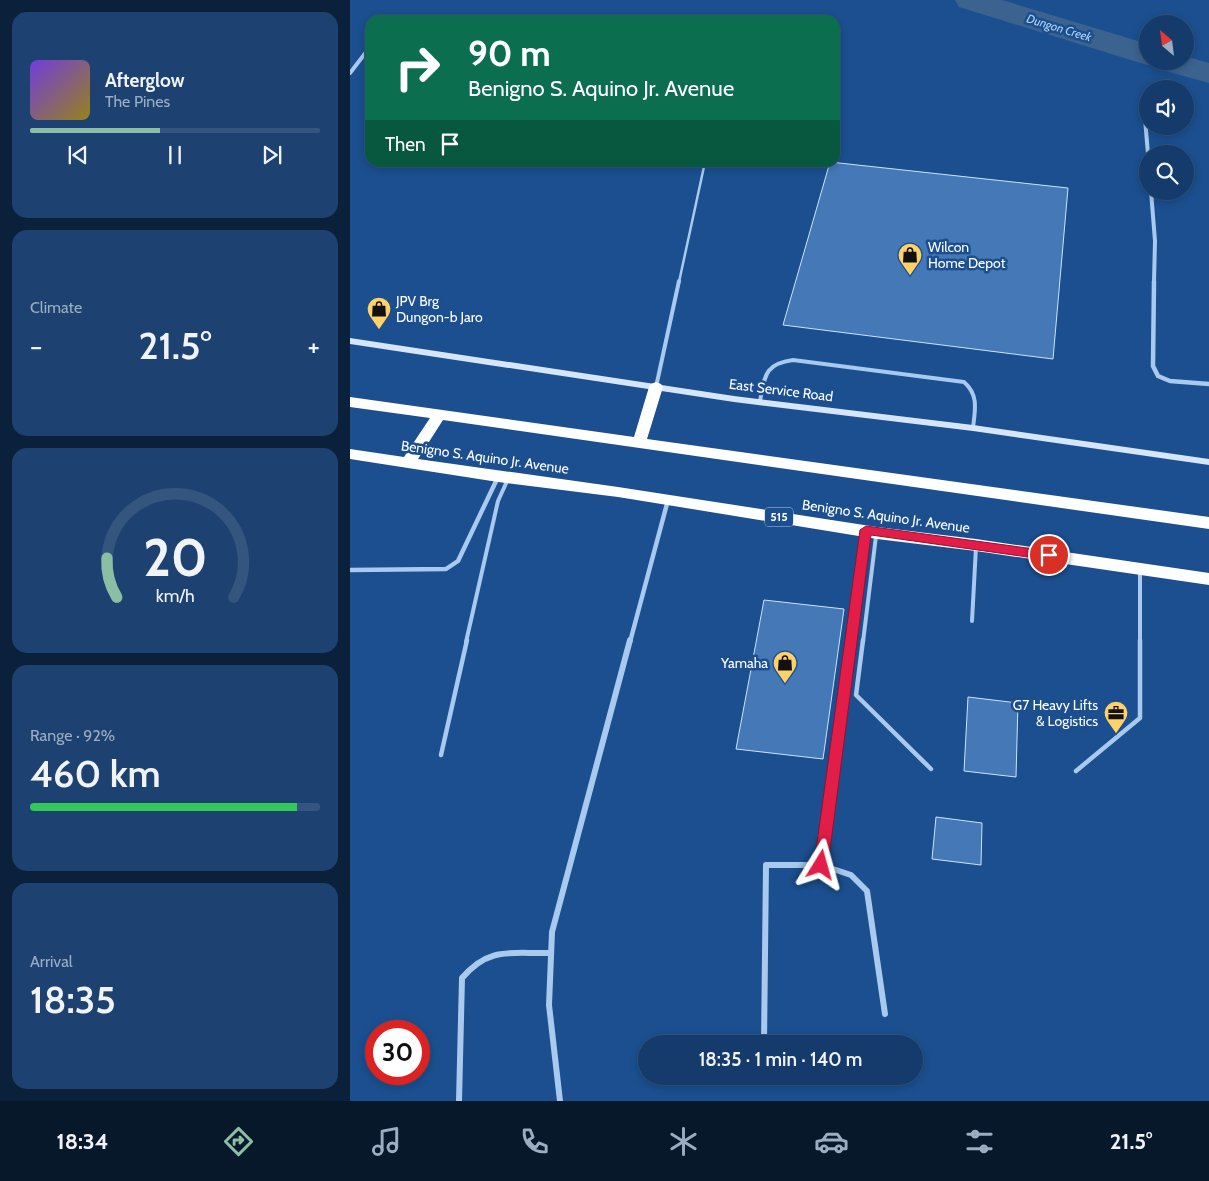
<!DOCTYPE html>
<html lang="en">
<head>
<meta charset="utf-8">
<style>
	body { margin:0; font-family:Cabin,sans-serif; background:#1d4271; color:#f1f3f6; height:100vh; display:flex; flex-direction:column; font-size:19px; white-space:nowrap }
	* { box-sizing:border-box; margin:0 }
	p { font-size:16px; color:#9dadc1 }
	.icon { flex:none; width:28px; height:28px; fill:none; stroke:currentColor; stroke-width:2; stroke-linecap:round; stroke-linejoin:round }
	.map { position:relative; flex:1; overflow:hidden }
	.side { display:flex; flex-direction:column; gap:12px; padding:12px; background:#0b203b; width:350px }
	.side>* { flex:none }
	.top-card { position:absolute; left:15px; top:15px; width:475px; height:152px; border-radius:15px; box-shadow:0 2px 8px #0003,0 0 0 1px #33557e; background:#0b6e4f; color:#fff; overflow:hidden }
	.needle { width:32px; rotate:332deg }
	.buttons { position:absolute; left:789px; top:15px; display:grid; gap:10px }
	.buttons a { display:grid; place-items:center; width:55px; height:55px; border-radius:50%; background:#143b6b; box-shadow:0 2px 8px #0003,0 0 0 1px #33557e; font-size:25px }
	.speed { position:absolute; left:15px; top:1020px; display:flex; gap:10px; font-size:25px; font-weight:700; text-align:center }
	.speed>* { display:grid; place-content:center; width:65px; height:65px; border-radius:50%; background:#143b6b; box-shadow:0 2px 8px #0003,0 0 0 1px #33557e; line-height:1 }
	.speed .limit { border:8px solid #d22; background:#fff; color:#111 }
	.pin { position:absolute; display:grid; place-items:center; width:42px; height:42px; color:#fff; margin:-21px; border:2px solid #fff; border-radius:50%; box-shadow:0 1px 5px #0007 }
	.me { position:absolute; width:55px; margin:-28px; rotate:8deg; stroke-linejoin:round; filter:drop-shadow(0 0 4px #0008) }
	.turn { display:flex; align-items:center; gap:18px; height:105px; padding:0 20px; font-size:22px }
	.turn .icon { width:65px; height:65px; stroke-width:2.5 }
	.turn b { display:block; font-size:35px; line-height:42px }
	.then { display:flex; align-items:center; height:48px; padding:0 20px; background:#0003; gap:10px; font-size:19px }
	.big { font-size:38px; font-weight:600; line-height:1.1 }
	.side .tile { flex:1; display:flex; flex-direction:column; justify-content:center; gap:8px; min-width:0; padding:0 18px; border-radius:15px; background:#1d4271 }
	.side .dial { align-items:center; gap:0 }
	.dial svg { height:130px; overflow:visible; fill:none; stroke:#33557e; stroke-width:7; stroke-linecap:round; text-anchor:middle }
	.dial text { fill:#f1f3f6; stroke:none }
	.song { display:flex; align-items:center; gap:15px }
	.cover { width:60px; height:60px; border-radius:8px; background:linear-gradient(135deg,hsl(260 70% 55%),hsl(50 70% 35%)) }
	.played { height:5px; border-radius:2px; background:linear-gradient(90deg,#8abfa5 45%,#33557e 45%) }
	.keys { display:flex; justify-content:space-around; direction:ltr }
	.heat { display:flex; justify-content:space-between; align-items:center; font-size:28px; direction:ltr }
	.charge { height:8px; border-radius:4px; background:linear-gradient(90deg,#34c759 92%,#33557e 0) }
	.trip { position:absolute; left:288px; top:1035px; width:285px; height:50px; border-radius:25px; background:#143b6b; box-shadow:0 2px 8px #0003,0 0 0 1px #33557e; font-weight:600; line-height:50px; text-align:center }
	.menu { display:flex; height:80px; justify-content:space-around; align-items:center; background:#08182b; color:#9dadc1 }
	.menu .icon { width:35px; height:35px }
	.menu .current { color:#8abfa5 }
	.menu b { font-size:22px; color:#f1f3f6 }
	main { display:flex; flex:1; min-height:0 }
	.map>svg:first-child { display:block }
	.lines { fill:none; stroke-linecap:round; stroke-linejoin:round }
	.river { fill:#3c6290; fill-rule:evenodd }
	.building { fill:#4478b7; stroke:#cfe3fa }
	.lane-far2 { stroke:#a9c9ee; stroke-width:2.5 }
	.lane-far1 { stroke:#a9c9ee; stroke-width:4 }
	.lane { stroke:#a9c9ee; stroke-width:4.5 }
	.street-far2 { stroke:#a9c9ee; stroke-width:4 }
	.street-far1 { stroke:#a9c9ee; stroke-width:4.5 }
	.street { stroke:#a9c9ee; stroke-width:6 }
	.secondary { fill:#d6e6fa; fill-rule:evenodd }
	.highway { fill:#fff; fill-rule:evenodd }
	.route { fill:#e11d48; stroke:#92132f }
	.labels { text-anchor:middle; stroke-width:5; stroke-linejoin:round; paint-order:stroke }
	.far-water-label { font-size:12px; font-style:italic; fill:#b5d3f5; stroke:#1b4f8f }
	.shield { fill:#1b4f8f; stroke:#bbcadd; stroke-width:1 }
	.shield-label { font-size:12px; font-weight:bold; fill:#fff }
	.poi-label { font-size:14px; fill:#fff; stroke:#1b4f8f; text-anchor:start }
	.street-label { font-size:14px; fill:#fff; stroke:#1b4f8f }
</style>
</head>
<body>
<main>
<section class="side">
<div class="tile">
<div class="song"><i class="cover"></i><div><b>Afterglow</b><p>The Pines</p></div></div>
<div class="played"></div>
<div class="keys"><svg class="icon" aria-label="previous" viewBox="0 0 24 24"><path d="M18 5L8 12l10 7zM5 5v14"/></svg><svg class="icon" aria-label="pause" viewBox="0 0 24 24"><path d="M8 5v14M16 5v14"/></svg><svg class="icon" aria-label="next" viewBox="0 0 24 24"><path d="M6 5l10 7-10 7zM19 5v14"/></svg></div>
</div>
<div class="tile"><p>Climate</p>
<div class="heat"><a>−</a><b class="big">21.5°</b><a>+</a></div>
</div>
<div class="tile dial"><svg viewBox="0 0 100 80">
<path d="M14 69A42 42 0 1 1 86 69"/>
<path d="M14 69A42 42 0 0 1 8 45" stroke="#8abfa5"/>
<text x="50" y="56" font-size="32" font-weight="700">20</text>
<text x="50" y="72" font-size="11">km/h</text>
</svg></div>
<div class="tile"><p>Range · 92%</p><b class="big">460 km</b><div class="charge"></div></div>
<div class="tile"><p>Arrival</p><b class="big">18:35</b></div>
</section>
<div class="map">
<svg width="859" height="1101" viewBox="0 0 859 1101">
	<rect width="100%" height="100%" fill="#1b4f8f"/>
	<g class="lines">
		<path class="river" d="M605 0H652L798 44V61H835V56L859 63V83L805 68 803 64 798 65 787 62 609 7Z"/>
	</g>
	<path class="building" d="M480 162 718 188 703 359 433 325Z
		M414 600 494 609 473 759 386 749Z
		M618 697 668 703 666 777 614 771Z
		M586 817 632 823 631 865 582 859Z"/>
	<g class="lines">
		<path class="lane-far2" d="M334 162 355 164
			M329 282 355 162"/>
		<path class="lane-far1" d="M306 387 329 281
			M410 401C415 376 414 364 443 360L614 382C629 395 625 410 623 428
			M790 571V642
			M622 621 626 547
			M116 642 148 501 158 479
			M513 642 526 536"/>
		<path class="lane" d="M513 640 506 695 581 769
			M91 755 117 640
			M726 771 790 718V640"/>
		<path class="street-far2" d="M0 73 20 47
			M794 107 798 154
			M801 191 805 241 804 282"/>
		<path class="street-far1" d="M804 281 803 366 808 376 820 381 859 384
			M0 570 96 569 108 561 148 477
			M280 642 318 500
			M501 642 516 531"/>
		<path class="street" d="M501 640 471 865 501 875 517 891 535 1014
			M414 1044 416 865H471
			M109 1101 112 978C139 946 161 954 200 953
			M210 1101 199 1005 202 932 280 640"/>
		<path class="secondary" d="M0 338 384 396 623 425 859 459V465L623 431 384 402 0 344Z"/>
		<path class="highway" d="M306 382 311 384 313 387 297 439 859 517V529L93 420 68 459 268 487 527 527 626 539 859 573V585L626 551 527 539 268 497 148 482 0 459V449L54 457 80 418 0 407V397L284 437 299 387 301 384Z"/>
	</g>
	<path class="route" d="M516 526 699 551 705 555 699 560 521 535 478 865 476 870 471 872 466 870 464 865 510 530Z"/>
	<defs>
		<symbol id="shop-pin" viewBox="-11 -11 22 30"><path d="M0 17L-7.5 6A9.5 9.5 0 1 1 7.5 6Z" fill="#ffd166" stroke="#1b4f8f"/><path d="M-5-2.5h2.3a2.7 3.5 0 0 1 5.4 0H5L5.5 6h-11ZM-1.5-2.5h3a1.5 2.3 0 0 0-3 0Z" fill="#111"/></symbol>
		<symbol id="office-pin" viewBox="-11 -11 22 30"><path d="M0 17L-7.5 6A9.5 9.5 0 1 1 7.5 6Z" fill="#ffd166" stroke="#1b4f8f"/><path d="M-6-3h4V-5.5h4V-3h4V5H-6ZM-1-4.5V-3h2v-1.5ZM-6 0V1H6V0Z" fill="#111"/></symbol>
	</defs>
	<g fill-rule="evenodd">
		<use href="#shop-pin" x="546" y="241" width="28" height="38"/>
		<use href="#shop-pin" x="15" y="295" width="28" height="38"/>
		<use href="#shop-pin" x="421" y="649" width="28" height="38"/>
		<use href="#office-pin" x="752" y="699" width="28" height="38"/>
	</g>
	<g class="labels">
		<g class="far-water-label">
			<text transform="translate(709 28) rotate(17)" y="4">Dungon Creek</text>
		</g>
		<rect class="shield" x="415" y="507.5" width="28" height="19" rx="4"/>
		<g class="shield-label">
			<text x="429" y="521">515</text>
		</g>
		<g class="poi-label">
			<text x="578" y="252">Wilcon<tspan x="578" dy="16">Home Depot</tspan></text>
			<text x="46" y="306">JPV Brg<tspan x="46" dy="16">Dungon-b Jaro</tspan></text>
			<text x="418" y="668" text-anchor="end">Yamaha</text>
			<text x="748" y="710" text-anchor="end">G7 Heavy Lifts<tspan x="748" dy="16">&amp; Logistics</tspan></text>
		</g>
		<g class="street-label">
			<text transform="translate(431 390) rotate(7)" y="5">East Service Road</text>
			<text transform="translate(135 457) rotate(8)" y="5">Benigno S. Aquino Jr. Avenue</text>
			<text transform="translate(536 516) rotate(8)" y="5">Benigno S. Aquino Jr. Avenue</text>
		</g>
	</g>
</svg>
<div class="buttons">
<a><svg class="needle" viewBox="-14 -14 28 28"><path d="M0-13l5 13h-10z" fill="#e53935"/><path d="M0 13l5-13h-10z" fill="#9dadc1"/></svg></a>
<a><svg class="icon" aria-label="sound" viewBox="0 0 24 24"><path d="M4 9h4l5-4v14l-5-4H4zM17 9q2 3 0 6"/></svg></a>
<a><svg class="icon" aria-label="search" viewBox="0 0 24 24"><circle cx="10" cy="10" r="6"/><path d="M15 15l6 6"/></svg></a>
</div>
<div class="speed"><div class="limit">30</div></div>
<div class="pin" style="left:699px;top:555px;background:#d93025"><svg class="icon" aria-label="arrive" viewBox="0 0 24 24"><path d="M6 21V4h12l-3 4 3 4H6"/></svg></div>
<svg class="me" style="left:471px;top:865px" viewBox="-20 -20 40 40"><path d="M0-17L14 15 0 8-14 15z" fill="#e11d48" stroke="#fff" stroke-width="4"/></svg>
<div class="trip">18:35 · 1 min · 140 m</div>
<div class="top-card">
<div class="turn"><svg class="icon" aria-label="right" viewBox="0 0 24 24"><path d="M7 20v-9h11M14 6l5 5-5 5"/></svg><div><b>90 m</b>Benigno S. Aquino Jr. Avenue</div></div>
<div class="then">Then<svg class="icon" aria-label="arrive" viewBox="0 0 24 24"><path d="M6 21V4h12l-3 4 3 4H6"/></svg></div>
</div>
</div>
</main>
<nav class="menu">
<b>18:34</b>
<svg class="icon current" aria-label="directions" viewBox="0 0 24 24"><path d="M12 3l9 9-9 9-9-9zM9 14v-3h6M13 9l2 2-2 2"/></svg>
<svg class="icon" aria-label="music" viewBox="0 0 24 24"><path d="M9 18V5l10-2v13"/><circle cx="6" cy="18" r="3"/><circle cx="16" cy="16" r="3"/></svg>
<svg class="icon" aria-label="phone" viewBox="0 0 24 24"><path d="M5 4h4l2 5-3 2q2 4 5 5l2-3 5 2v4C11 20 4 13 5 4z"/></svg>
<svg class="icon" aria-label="climate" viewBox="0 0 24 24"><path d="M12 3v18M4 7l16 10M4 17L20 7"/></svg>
<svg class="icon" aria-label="car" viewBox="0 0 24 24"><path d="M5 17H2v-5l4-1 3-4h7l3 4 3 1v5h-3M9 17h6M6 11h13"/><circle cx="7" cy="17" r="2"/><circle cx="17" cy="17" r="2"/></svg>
<svg class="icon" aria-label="filters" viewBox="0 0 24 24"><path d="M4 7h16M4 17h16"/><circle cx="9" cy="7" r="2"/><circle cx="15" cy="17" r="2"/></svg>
<b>21.5°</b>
</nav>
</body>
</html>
